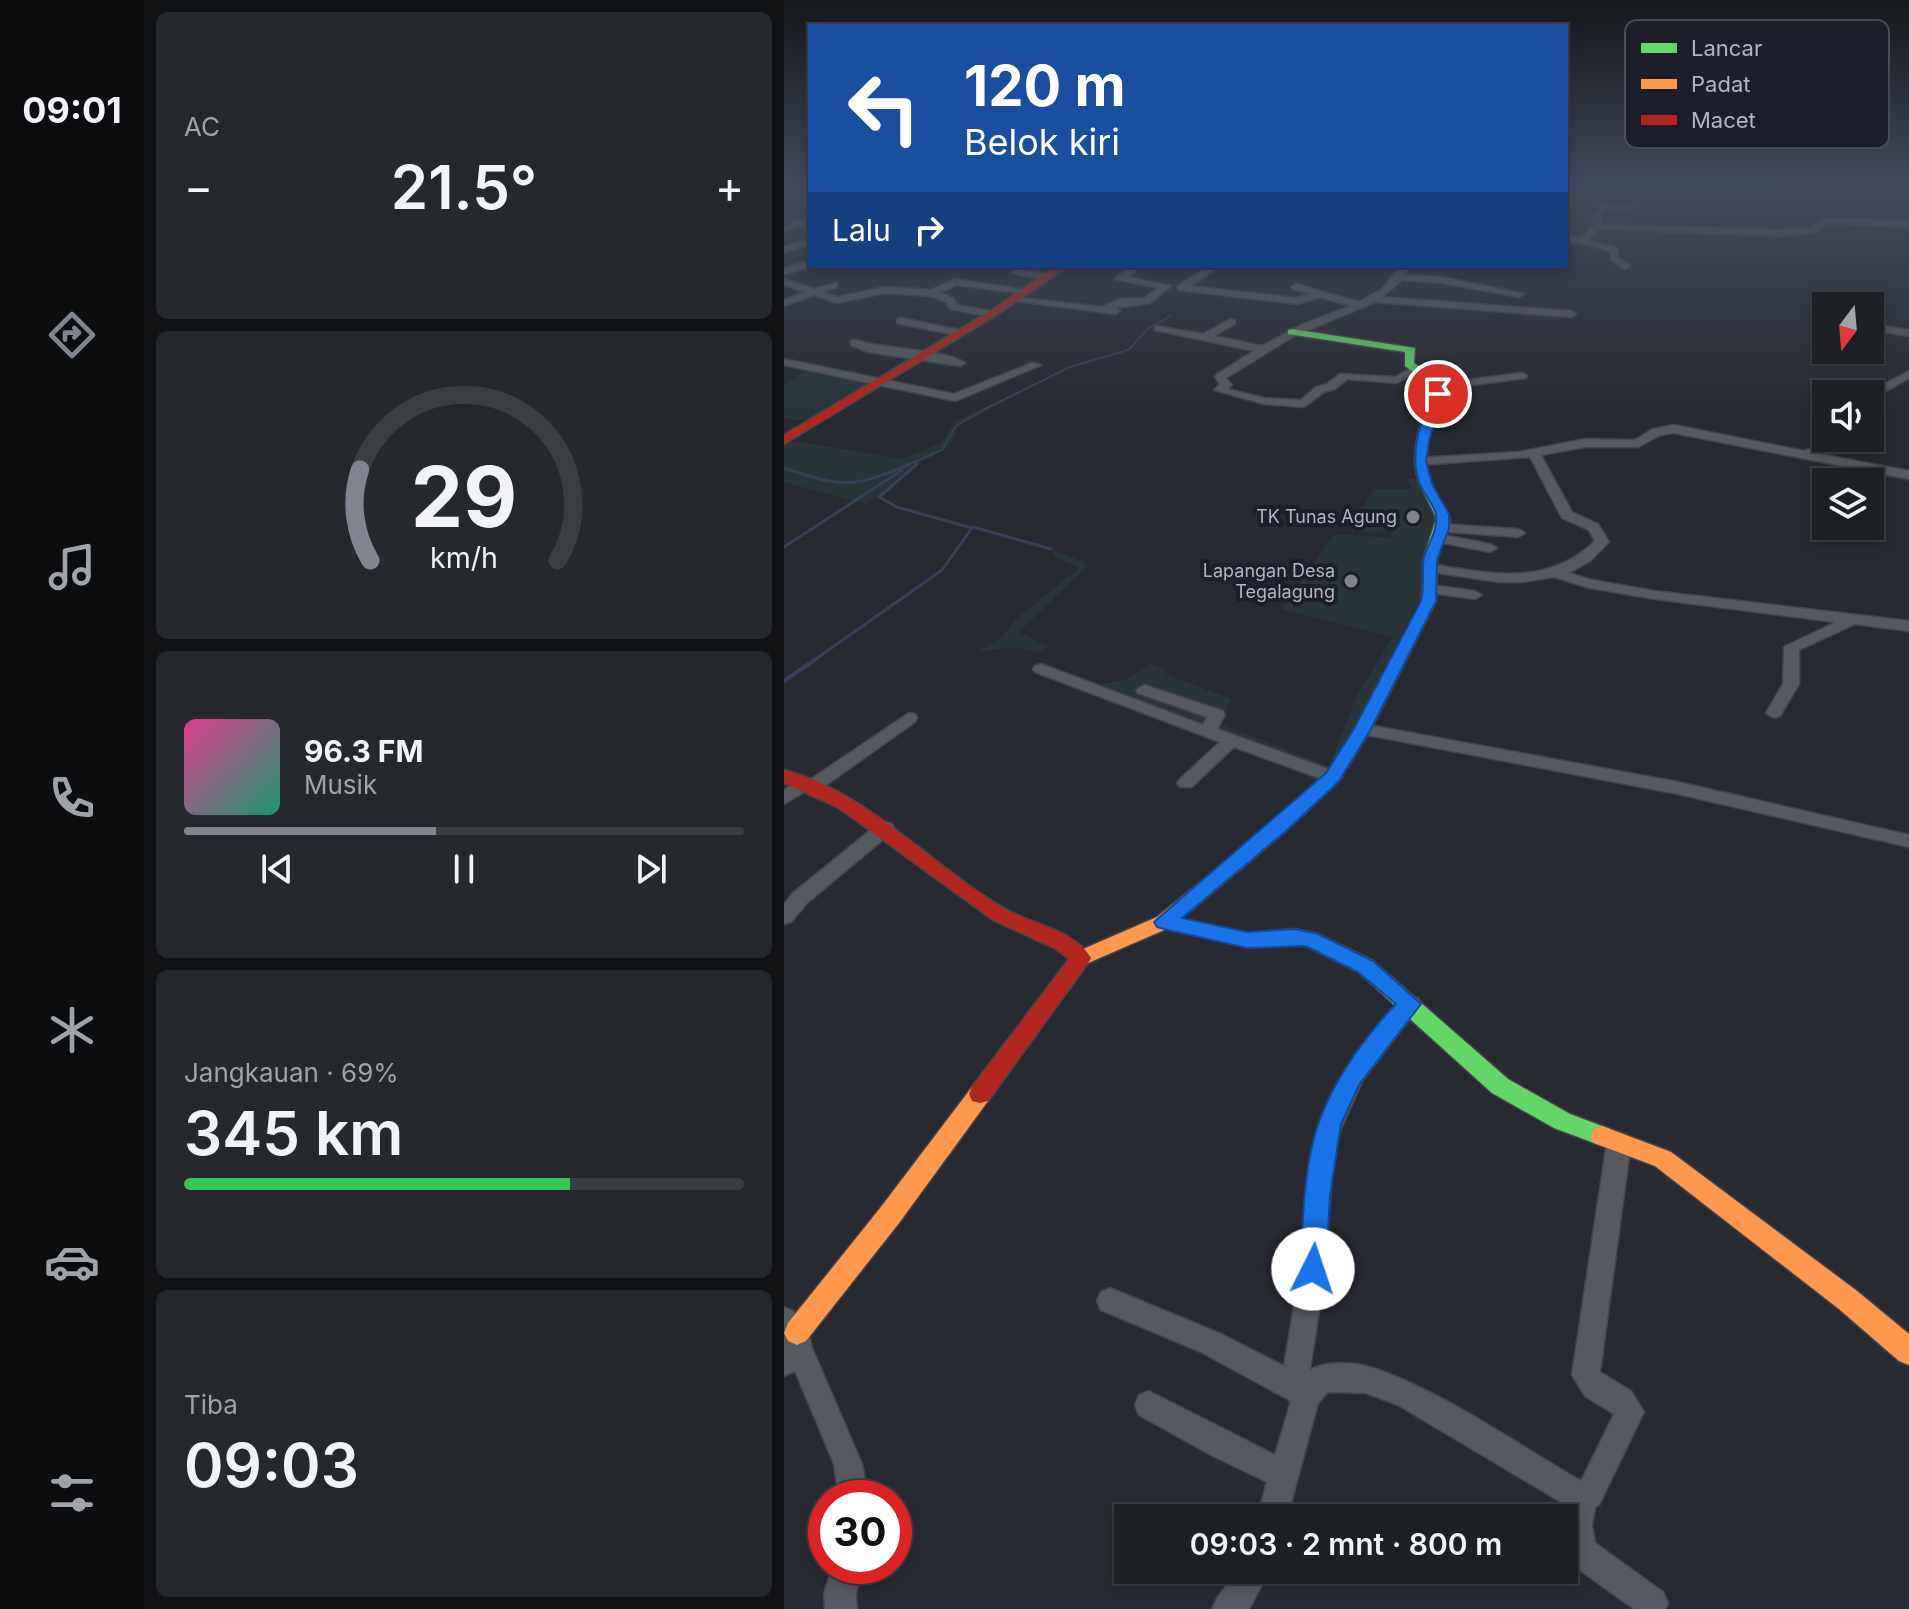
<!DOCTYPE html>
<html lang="id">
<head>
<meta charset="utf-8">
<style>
	body { margin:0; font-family:Inter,sans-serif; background:#25282d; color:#f1f3f6; height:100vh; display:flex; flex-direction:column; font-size:30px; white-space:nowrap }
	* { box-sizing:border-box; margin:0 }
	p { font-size:26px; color:#a0a3a7 }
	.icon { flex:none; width:44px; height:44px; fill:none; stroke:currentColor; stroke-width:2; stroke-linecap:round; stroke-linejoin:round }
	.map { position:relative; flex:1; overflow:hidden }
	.panel { display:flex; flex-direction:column; gap:12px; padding:12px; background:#101214; width:640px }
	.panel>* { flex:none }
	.top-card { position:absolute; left:24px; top:24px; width:760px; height:244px; border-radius:0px; box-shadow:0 4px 12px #0003,0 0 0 2px #3b3e42; background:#1a4fa0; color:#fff; overflow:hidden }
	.needle { width:52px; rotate:196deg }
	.tools { position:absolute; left:1028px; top:292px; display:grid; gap:16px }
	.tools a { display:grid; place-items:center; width:72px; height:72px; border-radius:0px; background:#1d2025; box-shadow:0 4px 12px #0003,0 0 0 2px #3b3e42; font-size:40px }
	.speed { position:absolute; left:24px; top:1480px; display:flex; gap:16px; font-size:40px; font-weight:700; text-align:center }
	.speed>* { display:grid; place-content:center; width:104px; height:104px; border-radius:50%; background:#1d2025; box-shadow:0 4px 12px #0003,0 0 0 2px #3b3e42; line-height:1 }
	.speed .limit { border:12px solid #d22; background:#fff; color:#111 }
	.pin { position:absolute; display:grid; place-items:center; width:68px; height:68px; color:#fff; margin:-34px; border:4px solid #fff; border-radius:50%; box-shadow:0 2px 8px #0007 }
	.me { position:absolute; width:88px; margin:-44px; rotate:4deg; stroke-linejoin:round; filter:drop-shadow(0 0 6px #0008) }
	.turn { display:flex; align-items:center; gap:28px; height:168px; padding:0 24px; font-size:36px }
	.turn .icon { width:104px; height:104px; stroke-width:2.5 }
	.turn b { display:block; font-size:56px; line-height:68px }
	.then { display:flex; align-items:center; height:76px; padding:0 24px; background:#0003; gap:16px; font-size:30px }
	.big { font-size:60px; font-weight:600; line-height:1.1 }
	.panel .widget { flex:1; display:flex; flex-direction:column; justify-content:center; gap:12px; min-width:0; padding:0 28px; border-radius:12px; background:#25282d }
	.panel .dial { align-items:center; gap:0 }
	.dial svg { height:208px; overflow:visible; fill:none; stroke:#3b3e42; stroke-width:7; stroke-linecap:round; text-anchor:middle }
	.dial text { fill:#f1f3f6; stroke:none }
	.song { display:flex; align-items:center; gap:24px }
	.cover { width:96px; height:96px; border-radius:12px; background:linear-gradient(135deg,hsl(330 70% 55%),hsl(160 70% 35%)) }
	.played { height:8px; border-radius:4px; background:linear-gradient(90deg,#81848f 45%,#3b3e42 45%) }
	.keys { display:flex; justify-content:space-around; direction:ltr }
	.heat { display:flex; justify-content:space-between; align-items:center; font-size:44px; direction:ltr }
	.charge { height:12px; border-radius:6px; background:linear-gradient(90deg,#34c759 69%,#3b3e42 0) }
	.trip { position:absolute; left:330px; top:1504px; width:464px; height:80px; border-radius:0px; background:#1d2025; box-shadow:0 4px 12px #0003,0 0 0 2px #3b3e42; font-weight:600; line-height:80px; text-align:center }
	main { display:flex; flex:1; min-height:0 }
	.menu { display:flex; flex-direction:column; width:144px; justify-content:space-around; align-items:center; background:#0c0d0f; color:#a0a3a7 }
	.menu .icon { width:56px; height:56px }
	.menu .active { color:#81848f }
	.menu b { font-size:36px; color:#f1f3f6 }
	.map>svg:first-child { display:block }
	.green { fill:#293539 }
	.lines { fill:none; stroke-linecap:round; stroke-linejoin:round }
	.stream-far2 { stroke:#384158; stroke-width:2 }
	.stream-far1 { stroke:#384158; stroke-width:3 }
	.stream { stroke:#384158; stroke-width:4 }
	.street-casing { stroke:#43454a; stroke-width:3 }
	.fast-casing { stroke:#43454a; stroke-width:3 }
	.slow-casing { stroke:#43454a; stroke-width:3 }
	.jam-casing { stroke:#43454a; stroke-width:3 }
	.street { fill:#565960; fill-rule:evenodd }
	.fast { fill:#63d668; fill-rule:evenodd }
	.slow { fill:#ff974d; fill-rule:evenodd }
	.jam { fill:#b3261e; fill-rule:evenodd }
	.route { fill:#1a73e8; stroke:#114b97; stroke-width:2 }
	.poi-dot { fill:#81848f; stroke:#1c1f2a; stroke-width:3 }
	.labels { text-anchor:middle; stroke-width:8; stroke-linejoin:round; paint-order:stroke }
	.far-poi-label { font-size:18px; fill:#b1b5c2; stroke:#1c1f2a; text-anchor:end }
	.key { fill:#1c1f2a; stroke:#494c58; stroke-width:2 }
	.key-label { font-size:22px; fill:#b1b5c2 }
</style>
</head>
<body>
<main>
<nav class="menu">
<b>09:01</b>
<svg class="icon active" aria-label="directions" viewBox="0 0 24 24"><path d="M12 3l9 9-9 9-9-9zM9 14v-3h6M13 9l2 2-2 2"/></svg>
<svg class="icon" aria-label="music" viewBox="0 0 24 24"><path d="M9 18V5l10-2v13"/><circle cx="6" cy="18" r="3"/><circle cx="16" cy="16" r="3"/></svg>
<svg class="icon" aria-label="phone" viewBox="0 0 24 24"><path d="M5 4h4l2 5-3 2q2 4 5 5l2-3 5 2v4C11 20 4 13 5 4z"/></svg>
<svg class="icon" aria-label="climate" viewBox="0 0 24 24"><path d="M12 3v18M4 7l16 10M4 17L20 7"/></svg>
<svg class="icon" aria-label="car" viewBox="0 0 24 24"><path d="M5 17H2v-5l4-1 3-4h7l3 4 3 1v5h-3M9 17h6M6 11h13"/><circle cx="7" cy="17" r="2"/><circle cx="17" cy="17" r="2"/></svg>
<svg class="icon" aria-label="filters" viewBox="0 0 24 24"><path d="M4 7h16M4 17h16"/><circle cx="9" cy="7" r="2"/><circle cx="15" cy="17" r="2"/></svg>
</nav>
<section class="panel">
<div class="widget"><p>AC</p>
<div class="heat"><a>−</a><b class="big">21.5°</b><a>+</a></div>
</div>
<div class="widget dial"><svg viewBox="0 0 100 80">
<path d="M14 69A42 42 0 1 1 86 69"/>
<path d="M14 69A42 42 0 0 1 10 34" stroke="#81848f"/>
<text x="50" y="56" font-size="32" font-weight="700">29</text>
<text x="50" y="72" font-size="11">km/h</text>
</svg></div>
<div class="widget">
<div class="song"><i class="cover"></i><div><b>96.3 FM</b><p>Musik</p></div></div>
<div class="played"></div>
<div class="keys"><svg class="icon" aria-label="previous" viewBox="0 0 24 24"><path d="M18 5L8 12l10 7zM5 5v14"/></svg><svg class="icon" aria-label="pause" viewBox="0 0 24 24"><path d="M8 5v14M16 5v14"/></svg><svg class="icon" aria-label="next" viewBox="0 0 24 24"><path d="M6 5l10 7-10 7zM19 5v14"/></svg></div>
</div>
<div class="widget"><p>Jangkauan · 69%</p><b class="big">345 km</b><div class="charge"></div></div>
<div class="widget"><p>Tiba</p><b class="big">09:03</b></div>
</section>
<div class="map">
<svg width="1125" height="1609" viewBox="0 0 1125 1609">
	<rect width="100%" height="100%" fill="#272a31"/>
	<path class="green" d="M27 369 84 383 23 422 0 418V384Z
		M273 374 178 424 173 428 166 446 136 463 83 504 0 482V443L5 440 117 459 157 443 172 421Z
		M623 479H634L651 516 641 588 549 771 313 685 340 680 367 664 382 670 383 675 448 699 431 722 545 766 574 693 609 637 497 609 551 534 607 538 609 530 585 533 566 530 590 489H627Z
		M267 549 299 562 303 566 235 632 264 647 255 653 233 647 193 652 217 638 232 619 295 568 272 557Z"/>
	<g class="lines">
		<path class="stream-far2" d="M121 466 158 450 172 426 195 412 286 367 344 350 365 328 388 315
			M131 466 134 463"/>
		<path class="stream-far1" d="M0 468C59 488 69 488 126 464
			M189 527 267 549
			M0 547 118 470
			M29 661 158 570 188 528 113 507 95 497 133 464"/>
		<path class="stream" d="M0 681 32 659"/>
		<defs>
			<path id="street" d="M818 203 851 207 847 209 823 208 816 219 817 224 999 230 1026 228 1042 218 1125 221V227L1044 223 1031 232 999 236 815 229 804 240 833 248 834 257 846 266 841 269 827 260 826 251 792 242 782 243V237H798L809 226 808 219Z
				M12 221H26V227L16 226 0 232V226Z
				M26 238V244L0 253V247Z
				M26 261V266H29L0 274V268Z
				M347 266H358L344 277 387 286 366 303 331 308 336 311 331 314 225 300 230 297 318 307 336 299 361 298 374 288 331 279Z
				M425 266H436L407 286 513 298 526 294 509 289 507 287 512 284 575 302 598 289 617 266H627L621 275 658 277 740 294 735 297 658 283 618 280 598 297 787 311 792 314 787 317 591 302 510 336 442 378 448 385 444 389 480 398 517 400 532 387 543 384 556 374 611 377 631 366 636 369 635 371 613 383 563 379 551 389 540 392 520 407 480 404 430 390 436 384 431 377 432 375 470 351 371 330V326L419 334 447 319 451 320V324L430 336 478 346 517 325 567 306 536 297 514 304 394 290V286Z
				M231 268 263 274 268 277 263 280 228 273Z
				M0 279 30 289 53 283V287L39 292 54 297 101 287 147 290 171 279 248 291 243 294 172 285 156 293 169 298 173 305 211 312 213 314 208 317 166 309 162 302 147 296 101 293 53 303 30 295 0 306V300L21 292 0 285Z
				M117 318 176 330 181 333 176 336 113 323V319Z
				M1086 324 1125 330V336L1086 330Z
				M71 340C102 350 157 348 181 363L176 366 84 352 67 345V341Z
				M0 359 170 394 248 363 257 365 171 401 0 365Z
				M1125 371V378L1090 398 1086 399V394H1082Z
				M738 373 743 376 742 378 657 389 651 386 657 383Z
				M890 425 1020 451 1036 445 1042 438H1054L1044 451 1035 454 1125 471V479L890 433 876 435 854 447H801L757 455 788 512 814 524 825 542 806 561 785 573 808 580 871 591 1125 621V631L1071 624 1015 650V684L996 716 990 718 982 713 999 684 1000 647 1052 622 871 599 806 588 770 577 738 582H715L647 572 640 568 647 564C707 574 763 587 811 541L805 530 778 518 746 457 636 465 632 464V458L735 452 801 439 851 440 869 429Z
				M658 524 734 529 741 533 734 537 653 531 651 528Z
				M654 534 706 544 713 548 706 552 649 541V535Z
				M647 585 691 591 698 595 691 599 642 592 640 589Z
				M257 664 419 725 423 717 354 693 352 690 360 685 439 711 441 715 433 729 555 773 558 777 549 783 543 781 450 747 408 787H396L393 783 396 779 436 742 251 672 249 669 251 666Z
				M125 713 131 714 133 718 131 722 35 790H24L0 804V790L16 779H27Z
				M579 724 894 782 1125 835V847L894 794 573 733 571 729Z
				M101 822 108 824 110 828 108 832 23 903 7 922 0 924V904L9 893 94 824Z
				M626 996 634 998 637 1004 579 1080 555 1133 548 1169 541 1271 526 1370C540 1361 570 1362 586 1367 657 1390 731 1443 797 1481L830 1414 801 1396 788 1375 823 1142 827 1135 835 1132 843 1135 847 1142 816 1372 847 1391 860 1412 815 1505 811 1507 808 1526 811 1543 879 1592 884 1603 881 1609H850L786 1563 780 1540 782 1505 614 1405 582 1393 544 1392 534 1403 503 1518H473L483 1482 427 1455 355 1415 351 1405 355 1395 365 1391 491 1455 507 1401 417 1352 317 1310 313 1301 317 1292 326 1288 437 1334 500 1366C506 1330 513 1294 517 1257 522 1208 520 1159 539 1113 557 1069 586 1032 618 998Z
				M0 1307 9 1311 22 1323 28 1348 78 1464 85 1498H55L50 1464 11 1371 0 1376Z
				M49 1566H79L72 1594 73 1609H41L40 1594Z
				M454 1570H486L465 1609H428L433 1598Z"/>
			<path id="fast" d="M508 329 631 348 630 363 663 386C652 415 636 447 646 479 651 493 661 505 666 519L653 560 652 601 647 610 642 611 635 607 638 601 639 560 652 519C648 505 638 493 634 479 624 448 640 416 651 387L621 366V352L504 334V330Z
				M380 915 463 933 511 929 534 934 588 960 724 1079 786 1114 826 1129 830 1136 826 1143 818 1146 770 1128 708 1093 574 972 522 946 511 943 463 947 373 927 370 922 373 917Z"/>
			<path id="slow" d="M642 603 649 607 587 729 555 781 502 831 387 927 304 963 297 966 290 963 287 958 290 953 373 917 490 823 543 773 571 729 635 607Z
				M196 1085 204 1087 207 1094 204 1101 115 1223 22 1341 13 1345 4 1341 0 1333 4 1323 97 1207 188 1087Z
				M818 1126 887 1152 1073 1291 1125 1334V1365L1115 1361 1055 1309 871 1166 810 1143 806 1136 810 1129Z"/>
			<path id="jam" d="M273 266H284L214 314 0 444V435L208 310Z
				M0 770C86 793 148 867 223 910 248 924 292 931 307 958L304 963 204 1101 196 1103 188 1101 185 1094 188 1087 285 959 272 949 209 920 55 808 0 783Z"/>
		</defs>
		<use href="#street" class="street-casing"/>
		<use href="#fast" class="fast-casing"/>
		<use href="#slow" class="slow-casing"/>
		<use href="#jam" class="jam-casing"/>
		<use href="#street" class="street"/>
		<use href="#fast" class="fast"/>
		<use href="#slow" class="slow"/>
		<use href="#jam" class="jam"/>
	</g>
	<linearGradient id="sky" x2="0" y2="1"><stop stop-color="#15171b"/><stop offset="0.45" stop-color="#414a5a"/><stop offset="1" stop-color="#414a5a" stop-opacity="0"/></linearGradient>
	<rect width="1125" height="414" fill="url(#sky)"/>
	<path class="route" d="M650 392 660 394 645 441 642 461 648 484 665 514V528L653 560 652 601 587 729 555 781 502 831 398 918 463 932 511 929 534 934 589 961 637 1004 575 1085 557 1124 546 1195 542 1269 538 1278 529 1282 519 1278 516 1269C519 1224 519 1166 535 1122 551 1078 580 1038 612 1004L574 972 522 946 463 948 380 929 373 927 370 922 542 773 570 729 637 601C641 586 637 571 640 557 644 544 654 530 652 515 650 504 639 493 635 482 625 452 637 419 650 392Z"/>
	<g class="poi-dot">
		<circle cx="629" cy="517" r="8"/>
		<circle cx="567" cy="581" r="8"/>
	</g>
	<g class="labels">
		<g class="far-poi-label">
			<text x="613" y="523">TK Tunas Agung</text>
			<text x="551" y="577">Lapangan Desa<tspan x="551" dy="21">Tegalagung</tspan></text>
		</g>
	</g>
	<rect x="841" y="20" width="264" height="128" rx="12" class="key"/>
	<rect x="857" y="43" width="36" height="10" fill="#63d668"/>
	<rect x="857" y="79" width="36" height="10" fill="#ff974d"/>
	<rect x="857" y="115" width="36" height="10" fill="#b3261e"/>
	<g class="key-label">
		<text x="907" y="56">Lancar</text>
		<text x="907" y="92">Padat</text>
		<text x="907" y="128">Macet</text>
	</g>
</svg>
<div class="tools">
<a><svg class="needle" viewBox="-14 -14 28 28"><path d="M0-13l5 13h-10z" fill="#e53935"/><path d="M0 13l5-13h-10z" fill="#a0a3a7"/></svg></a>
<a><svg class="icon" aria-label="sound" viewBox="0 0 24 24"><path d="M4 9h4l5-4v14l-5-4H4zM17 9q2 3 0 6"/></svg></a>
<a><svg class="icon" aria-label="layers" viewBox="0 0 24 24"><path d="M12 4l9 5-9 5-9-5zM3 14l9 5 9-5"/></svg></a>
</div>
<div class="speed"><div class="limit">30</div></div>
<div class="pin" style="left:654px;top:394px;background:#d93025"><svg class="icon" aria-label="arrive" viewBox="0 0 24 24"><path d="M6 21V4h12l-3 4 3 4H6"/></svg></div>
<svg class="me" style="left:529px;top:1269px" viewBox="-20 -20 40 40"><circle r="19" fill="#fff"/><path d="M0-13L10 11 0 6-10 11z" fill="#1a73e8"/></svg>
<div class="trip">09:03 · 2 mnt · 800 m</div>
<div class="top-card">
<div class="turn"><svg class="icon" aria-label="left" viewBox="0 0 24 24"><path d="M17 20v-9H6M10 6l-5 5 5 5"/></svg><div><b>120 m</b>Belok kiri</div></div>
<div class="then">Lalu<svg class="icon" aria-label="right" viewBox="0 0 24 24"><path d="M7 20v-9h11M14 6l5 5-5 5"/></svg></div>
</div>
</div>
</main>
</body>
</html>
